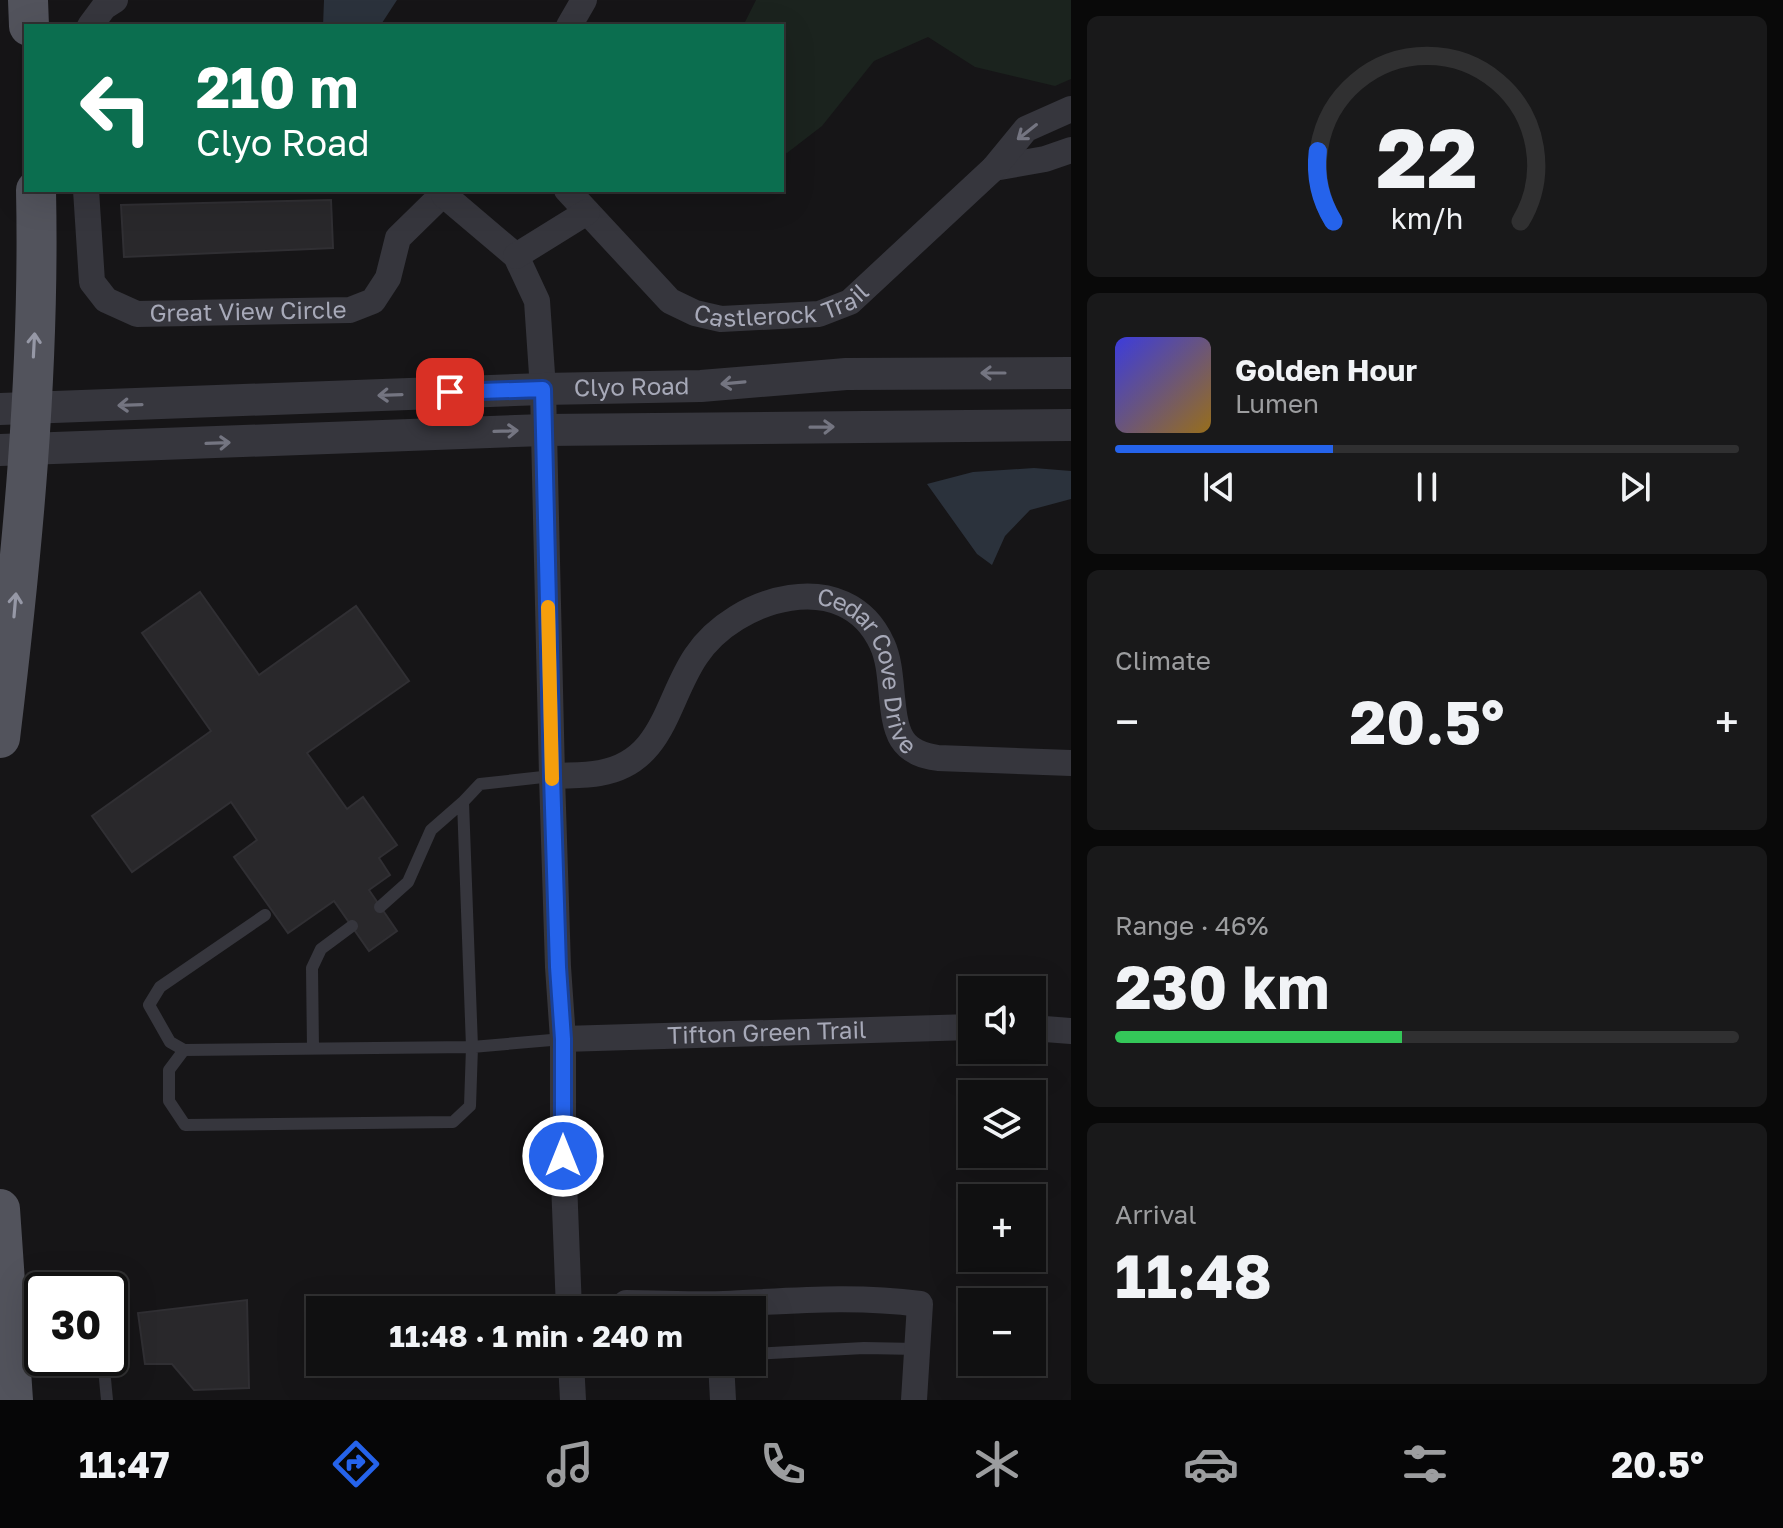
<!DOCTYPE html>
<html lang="en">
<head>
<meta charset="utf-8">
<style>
	body { margin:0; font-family:"Golos Text",sans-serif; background:#19191a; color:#f1f3f6; height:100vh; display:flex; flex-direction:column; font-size:30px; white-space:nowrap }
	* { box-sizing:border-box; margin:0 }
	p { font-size:26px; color:#9c9d9f }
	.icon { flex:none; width:44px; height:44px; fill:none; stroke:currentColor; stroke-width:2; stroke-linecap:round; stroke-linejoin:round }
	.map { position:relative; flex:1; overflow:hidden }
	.panel { display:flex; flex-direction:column; gap:16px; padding:16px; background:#090909; width:712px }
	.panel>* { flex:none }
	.banner { position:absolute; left:24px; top:24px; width:760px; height:168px; border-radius:0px; box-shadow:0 8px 32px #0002,0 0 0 2px #303031; background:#0b6e4f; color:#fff; overflow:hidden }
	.tools { position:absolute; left:958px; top:976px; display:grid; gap:16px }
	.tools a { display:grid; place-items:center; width:88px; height:88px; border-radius:0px; background:#101011; box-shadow:0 8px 32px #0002,0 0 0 2px #303031; font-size:40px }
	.speed { position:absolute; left:24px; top:1272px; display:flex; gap:16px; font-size:40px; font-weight:700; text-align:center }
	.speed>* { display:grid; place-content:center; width:104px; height:104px; border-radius:50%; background:#101011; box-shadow:0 8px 32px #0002,0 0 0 2px #303031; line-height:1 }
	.speed .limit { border:4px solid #111; border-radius:12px; background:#fff; color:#111 }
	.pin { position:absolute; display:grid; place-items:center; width:68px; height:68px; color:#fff; margin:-34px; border-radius:16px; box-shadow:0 4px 12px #0006 }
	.me { position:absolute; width:88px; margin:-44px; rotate:0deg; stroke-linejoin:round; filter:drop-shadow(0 0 6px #0008) }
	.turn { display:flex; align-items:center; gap:28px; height:168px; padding:0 40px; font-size:36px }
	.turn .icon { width:104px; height:104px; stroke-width:2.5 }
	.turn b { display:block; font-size:56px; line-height:68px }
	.big { font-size:60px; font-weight:700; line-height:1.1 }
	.panel .widget { flex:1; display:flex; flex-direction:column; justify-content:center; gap:12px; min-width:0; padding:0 28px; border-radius:12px; background:#19191a }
	.panel .dial { align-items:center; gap:0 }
	.dial svg { height:208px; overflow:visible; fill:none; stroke:#303031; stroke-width:7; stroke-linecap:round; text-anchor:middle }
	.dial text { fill:#f1f3f6; stroke:none }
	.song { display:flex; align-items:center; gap:24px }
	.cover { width:96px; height:96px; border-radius:12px; background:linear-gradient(135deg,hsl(240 70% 55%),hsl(40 70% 35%)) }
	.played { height:8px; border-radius:4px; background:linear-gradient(90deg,#2563eb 35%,#303031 35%) }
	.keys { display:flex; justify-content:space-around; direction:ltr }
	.heat { display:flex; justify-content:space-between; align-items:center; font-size:44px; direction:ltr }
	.charge { height:12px; border-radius:6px; background:linear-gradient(90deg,#34c759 46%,#303031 0) }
	.trip { position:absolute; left:306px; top:1296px; width:460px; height:80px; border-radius:0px; background:#101011; box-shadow:0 8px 32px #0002,0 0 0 2px #303031; font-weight:700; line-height:80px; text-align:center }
	.dock { display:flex; height:128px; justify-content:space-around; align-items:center; background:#060607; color:#9c9d9f }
	.dock .icon { width:56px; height:56px }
	.dock .selected { color:#2563eb }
	.dock b { font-size:36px; color:#f1f3f6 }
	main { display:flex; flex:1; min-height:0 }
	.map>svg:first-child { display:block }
	.green { fill:#1b231e }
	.water { fill:#2b323c }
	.building { fill:#29282b; stroke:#302f33; stroke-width:2 }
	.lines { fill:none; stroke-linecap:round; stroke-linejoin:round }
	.service { stroke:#36363d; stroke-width:12 }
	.minor { stroke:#36363d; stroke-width:26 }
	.tertiary { stroke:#36363d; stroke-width:32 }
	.primary { stroke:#52535c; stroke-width:40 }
	.oneway { stroke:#747581 }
	.oneway2 { stroke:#9698a6 }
	.route-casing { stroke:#184099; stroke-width:20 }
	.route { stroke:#2563eb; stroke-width:14 }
	.slow { stroke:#f59e0b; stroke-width:14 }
	.labels { text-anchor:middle; stroke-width:8; stroke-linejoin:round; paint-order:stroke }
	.street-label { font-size:24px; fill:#a7a9b8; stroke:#111012 }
</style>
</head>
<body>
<main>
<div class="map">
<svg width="1071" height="1400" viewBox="0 0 1071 1400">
	<rect width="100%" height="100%" fill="#161517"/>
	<path class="green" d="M756 0H1071V79L1055 86 975 67 928 37 874 61 822 126 787 153 782 151V26H743Z"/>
	<path class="water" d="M324 0H397L382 23 377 26H323Z
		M1034 468 1071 471V499L1030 510 1005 536 992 565 977 554 927 484 973 472Z"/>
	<path class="building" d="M331 200 333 248 124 257 121 205Z
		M200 592 259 675 356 606 409 681 307 753 347 809 363 797 397 845 379 858 390 875 369 890 397 931 369 951 334 901 288 933 234 857 257 840 231 802 132 872 92 816 211 731 142 633Z
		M247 1300 249 1388 194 1390 172 1364H145L138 1313Z"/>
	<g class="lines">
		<path class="service" d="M552 776 480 784 463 802 472 1047 470 1106 453 1122 185 1125 169 1101V1070L184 1050 472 1047 563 1039
			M380 907 408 882 431 830 463 802
			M313 1048 312 968 321 949 352 926
			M184 1050 170 1042 149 1005 160 987 265 915
			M752 1354 864 1348 918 1349
			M103 1358 107 1400"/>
		<g class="minor">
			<path d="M90 26 104 7 115 0"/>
			<path d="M569 26 584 0"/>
			<path d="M994 168 1045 159 1071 150"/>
			<path id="s1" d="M86 190 92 282 106 300 137 314 350 310 373 301 388 278 398 238 447 190"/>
			<path id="s2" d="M567 190 670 301 695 313 721 319 819 314 850 302 994 168 1026 129 1071 109"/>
			<path d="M444 195 516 256 537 301 543 389 552 776 558 967 563 1039V1156L569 1310"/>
			<path d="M516 256 587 212"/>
			<path id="s3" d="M552 776C568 775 585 776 600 773 664 762 666 700 696 656 735 597 846 564 882 644 895 671 888 716 902 739 910 752 924 756 938 758L1071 763"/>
			<path d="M1032 1028 1071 1031"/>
			<path id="s4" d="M563 1039 972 1027"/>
			<path d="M626 1303C659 1303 692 1305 724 1304 791 1301 853 1295 920 1304L914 1400"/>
			<path d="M571 1362 573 1400"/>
			<path d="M721 1362 723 1400"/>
		</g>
		<g class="tertiary">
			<path id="s5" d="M0 409 543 389 701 386 846 374 1071 373"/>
			<path d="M0 450 544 430 1071 425"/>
		</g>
		<path class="primary" d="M28 0 29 26
			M0 738C22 556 40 373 36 190
			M0 1209 13 1400"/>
	</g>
	<defs><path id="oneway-shaft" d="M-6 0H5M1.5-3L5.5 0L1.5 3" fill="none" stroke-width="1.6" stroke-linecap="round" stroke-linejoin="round" transform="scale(2)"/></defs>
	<g class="oneway">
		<use href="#oneway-shaft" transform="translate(1027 132) rotate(142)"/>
		<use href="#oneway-shaft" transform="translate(993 373) rotate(-180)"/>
		<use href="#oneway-shaft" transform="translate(733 383) rotate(175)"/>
		<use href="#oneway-shaft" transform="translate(390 395) rotate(178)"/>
		<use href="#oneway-shaft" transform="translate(130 405) rotate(178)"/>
		<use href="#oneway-shaft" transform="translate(822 427) rotate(-1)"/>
		<use href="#oneway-shaft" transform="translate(506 431) rotate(-2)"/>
		<use href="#oneway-shaft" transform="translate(218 443) rotate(-2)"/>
	</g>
	<g class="oneway2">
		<use href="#oneway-shaft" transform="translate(34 345) rotate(-87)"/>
		<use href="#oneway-shaft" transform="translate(15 605) rotate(-85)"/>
	</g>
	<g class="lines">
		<defs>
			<path id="route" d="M450 392 543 389 552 776 558 967 563 1039V1156"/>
		</defs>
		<use href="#route" class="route-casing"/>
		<use href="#route" class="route"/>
		<path class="slow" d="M548 607 552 779"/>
	</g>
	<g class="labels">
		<g class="street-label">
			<text dy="8" stroke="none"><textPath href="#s2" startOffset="268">Castlerock Trail</textPath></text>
			<text dy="8" stroke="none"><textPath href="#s1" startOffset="260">Great View Circle</textPath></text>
			<text dy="8" stroke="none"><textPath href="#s5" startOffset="632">Clyo Road</textPath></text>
			<text dy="8" stroke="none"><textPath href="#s3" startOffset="446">Cedar Cove Drive</textPath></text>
			<text dy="8" stroke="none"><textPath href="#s4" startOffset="204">Tifton Green Trail</textPath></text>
		</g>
	</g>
</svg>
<div class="tools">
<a><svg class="icon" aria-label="sound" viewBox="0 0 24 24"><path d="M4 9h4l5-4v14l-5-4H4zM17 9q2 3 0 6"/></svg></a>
<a><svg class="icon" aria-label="layers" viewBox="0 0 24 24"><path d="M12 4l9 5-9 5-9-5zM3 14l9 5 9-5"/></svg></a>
<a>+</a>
<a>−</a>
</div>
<div class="speed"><div class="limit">30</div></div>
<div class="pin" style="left:450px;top:392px;background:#d93025"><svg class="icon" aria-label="arrive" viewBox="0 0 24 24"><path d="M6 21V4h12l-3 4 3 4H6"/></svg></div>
<svg class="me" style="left:563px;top:1156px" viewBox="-20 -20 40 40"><circle r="17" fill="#2563eb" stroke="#fff" stroke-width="3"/><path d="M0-11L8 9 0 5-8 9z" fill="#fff"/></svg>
<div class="trip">11:48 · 1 min · 240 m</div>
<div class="banner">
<div class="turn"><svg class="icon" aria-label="left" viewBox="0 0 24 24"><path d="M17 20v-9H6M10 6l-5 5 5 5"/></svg><div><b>210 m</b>Clyo Road</div></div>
</div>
</div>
<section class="panel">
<div class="widget dial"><svg viewBox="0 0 100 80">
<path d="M14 69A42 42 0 1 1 86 69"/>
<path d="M14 69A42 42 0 0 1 8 42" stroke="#2563eb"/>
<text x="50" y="56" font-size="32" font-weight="700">22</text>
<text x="50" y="72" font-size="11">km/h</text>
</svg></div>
<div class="widget">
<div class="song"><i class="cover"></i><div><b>Golden Hour</b><p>Lumen</p></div></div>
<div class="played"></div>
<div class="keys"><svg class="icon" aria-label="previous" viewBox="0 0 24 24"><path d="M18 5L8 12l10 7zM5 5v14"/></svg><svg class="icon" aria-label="pause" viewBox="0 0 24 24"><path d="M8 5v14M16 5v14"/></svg><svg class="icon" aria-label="next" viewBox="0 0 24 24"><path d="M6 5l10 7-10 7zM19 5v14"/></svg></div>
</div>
<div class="widget"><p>Climate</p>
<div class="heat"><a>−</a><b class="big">20.5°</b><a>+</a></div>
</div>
<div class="widget"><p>Range · 46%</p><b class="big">230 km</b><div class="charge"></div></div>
<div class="widget"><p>Arrival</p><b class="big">11:48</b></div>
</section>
</main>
<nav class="dock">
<b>11:47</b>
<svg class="icon selected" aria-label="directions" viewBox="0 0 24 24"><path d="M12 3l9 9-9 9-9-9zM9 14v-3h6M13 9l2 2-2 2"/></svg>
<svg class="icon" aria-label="music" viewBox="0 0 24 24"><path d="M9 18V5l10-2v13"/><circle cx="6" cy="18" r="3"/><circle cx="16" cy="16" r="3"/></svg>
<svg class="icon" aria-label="phone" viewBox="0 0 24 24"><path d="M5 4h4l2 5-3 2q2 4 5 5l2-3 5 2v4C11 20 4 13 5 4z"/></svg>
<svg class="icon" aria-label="climate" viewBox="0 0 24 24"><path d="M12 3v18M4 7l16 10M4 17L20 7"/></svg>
<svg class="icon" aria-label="car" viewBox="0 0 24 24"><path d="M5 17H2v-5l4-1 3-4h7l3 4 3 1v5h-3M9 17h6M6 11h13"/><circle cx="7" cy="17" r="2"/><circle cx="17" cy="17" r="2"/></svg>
<svg class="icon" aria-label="filters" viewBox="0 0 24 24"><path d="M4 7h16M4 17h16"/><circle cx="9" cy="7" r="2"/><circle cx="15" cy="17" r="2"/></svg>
<b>20.5°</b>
</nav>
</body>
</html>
